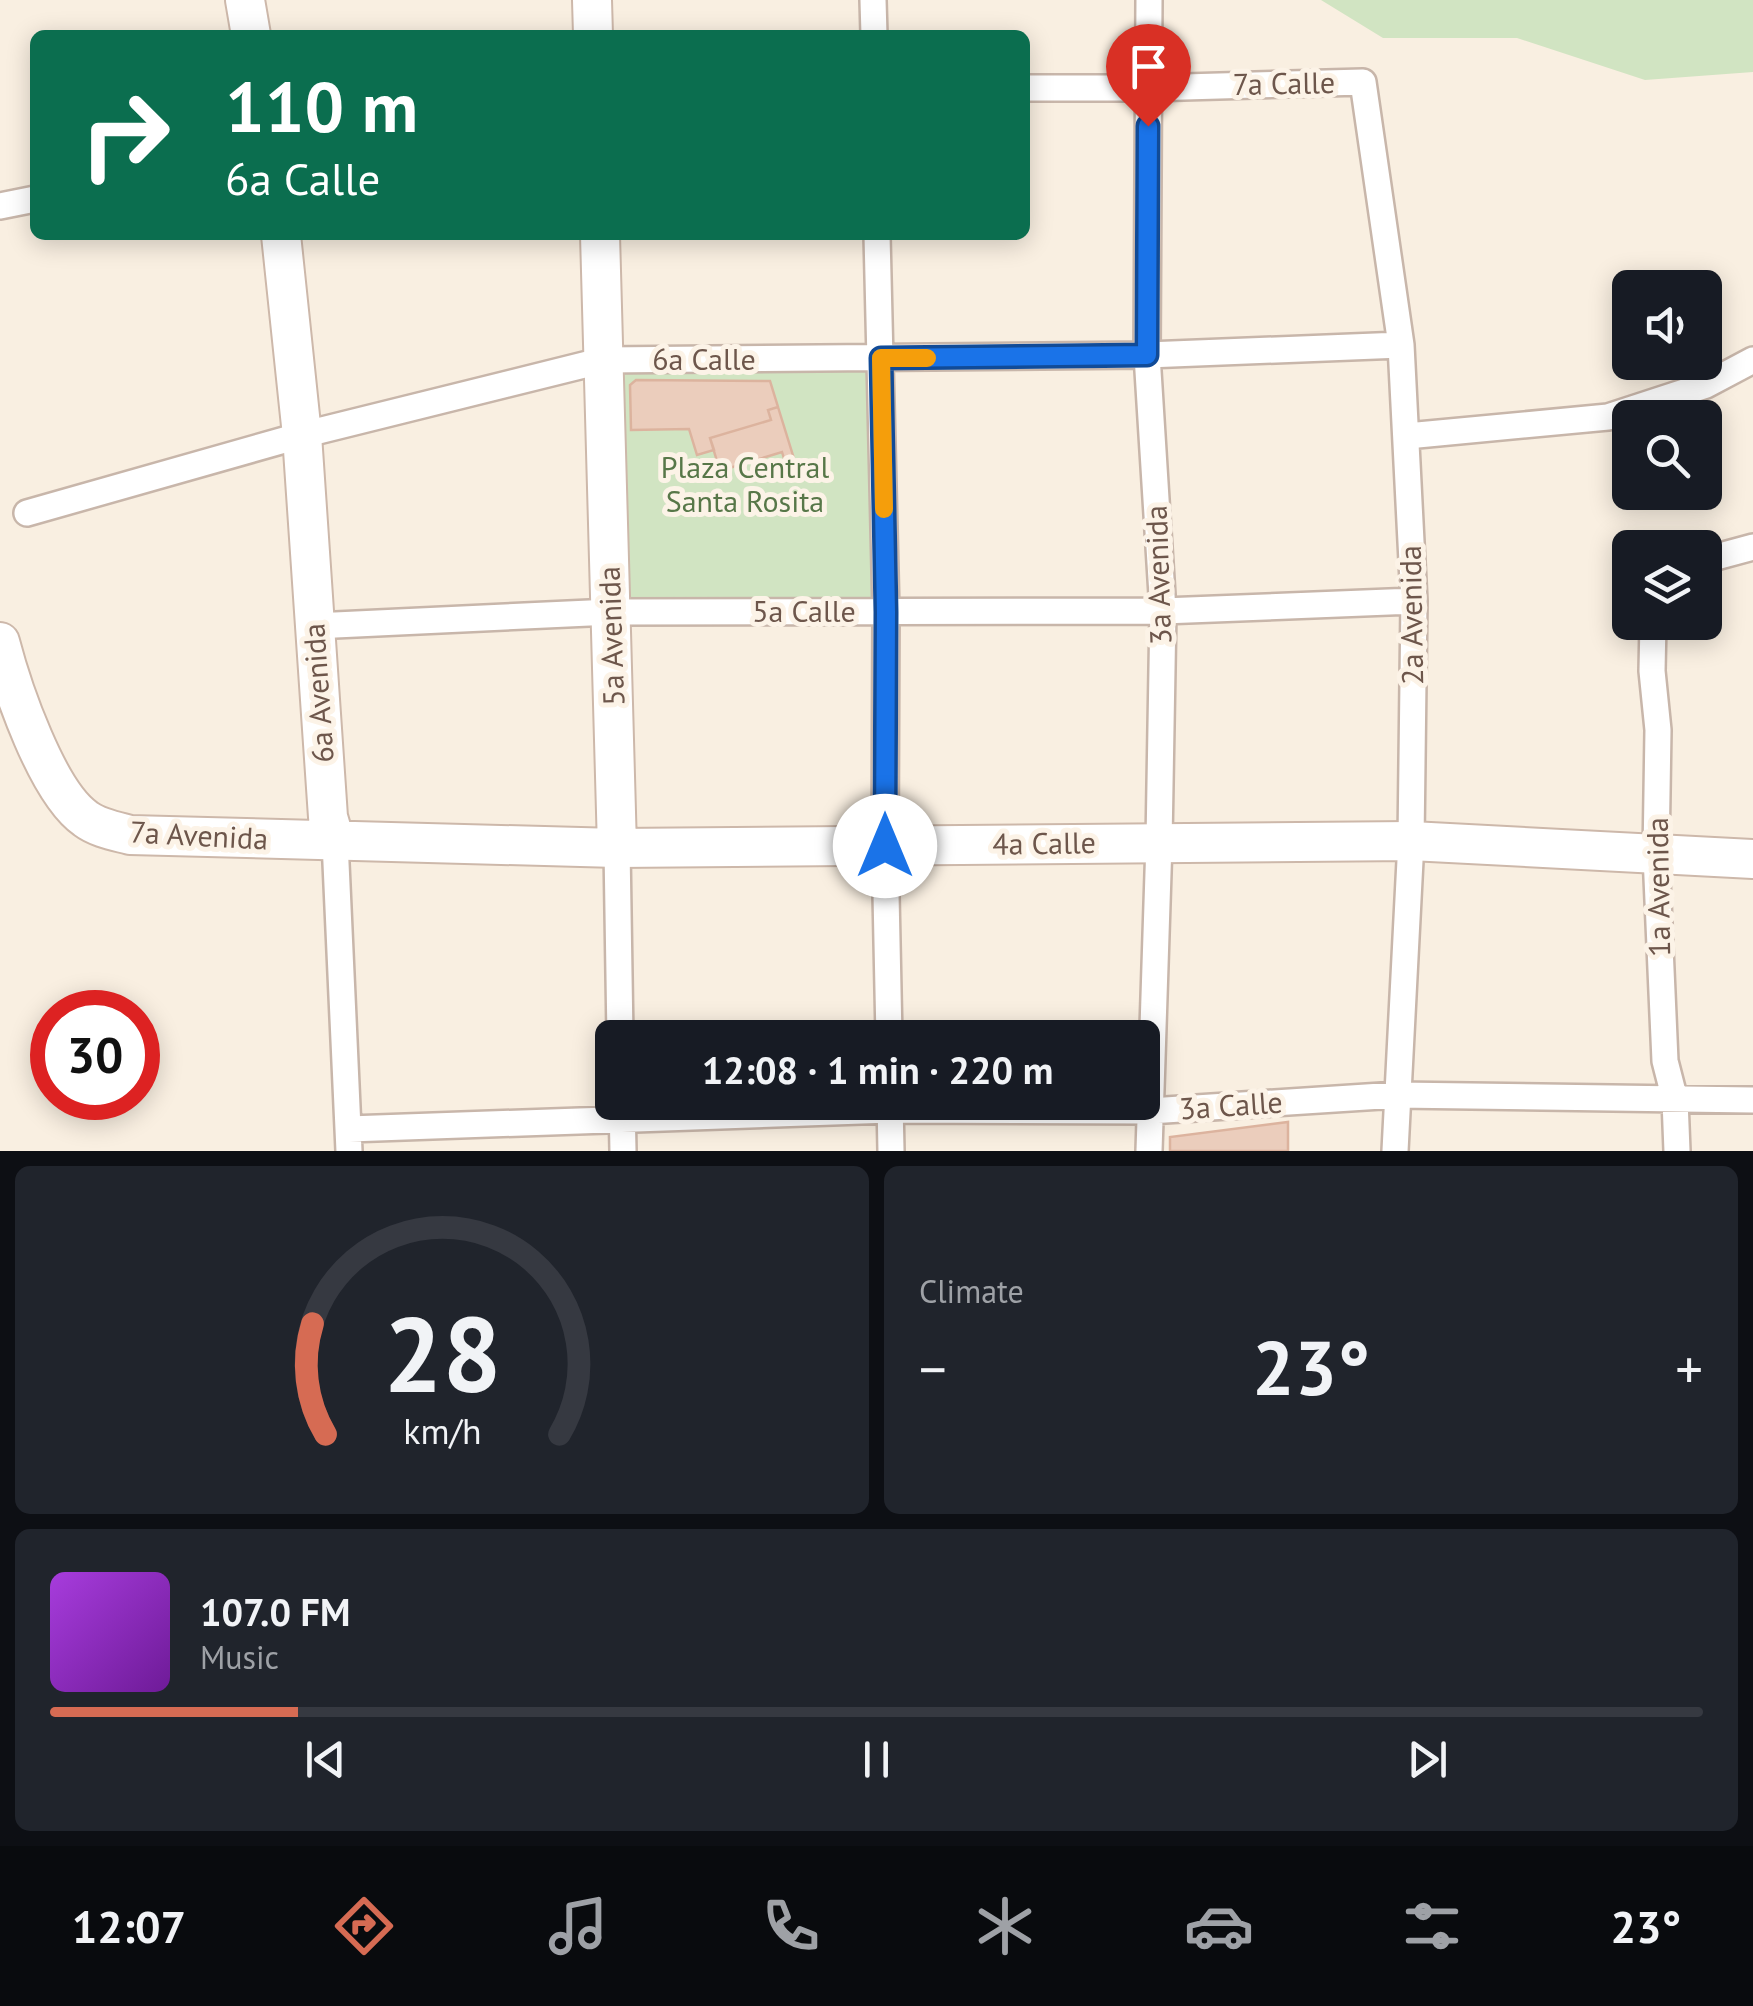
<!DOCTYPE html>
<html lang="en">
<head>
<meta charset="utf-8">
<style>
	body { margin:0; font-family:"PT Sans",sans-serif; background:#20242c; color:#f1f3f6; height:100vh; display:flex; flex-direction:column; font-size:38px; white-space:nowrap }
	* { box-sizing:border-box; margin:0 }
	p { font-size:32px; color:#9ea1a6 }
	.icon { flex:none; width:55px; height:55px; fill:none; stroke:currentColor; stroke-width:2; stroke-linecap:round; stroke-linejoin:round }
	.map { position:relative; height:1151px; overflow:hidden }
	.sheet { display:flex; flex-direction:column; gap:15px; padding:15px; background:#0d0f14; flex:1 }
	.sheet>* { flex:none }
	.top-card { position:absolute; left:30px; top:30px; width:1000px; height:210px; border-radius:15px; box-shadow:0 5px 25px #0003; background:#0b6e4f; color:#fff; overflow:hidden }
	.fabs { position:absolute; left:1612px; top:270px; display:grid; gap:20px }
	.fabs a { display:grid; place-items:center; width:110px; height:110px; border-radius:15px; background:#171b24; box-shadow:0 5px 25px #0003; font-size:50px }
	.speed { position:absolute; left:30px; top:990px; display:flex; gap:20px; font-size:50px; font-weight:700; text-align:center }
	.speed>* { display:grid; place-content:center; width:130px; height:130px; border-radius:50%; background:#171b24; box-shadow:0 5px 25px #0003; line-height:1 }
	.speed .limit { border:15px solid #d22; background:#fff; color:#111 }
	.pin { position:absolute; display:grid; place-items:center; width:85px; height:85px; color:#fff; margin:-102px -42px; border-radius:50% 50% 50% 0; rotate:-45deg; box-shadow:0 0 10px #0007 }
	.pin .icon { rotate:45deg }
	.me { position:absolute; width:110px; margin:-55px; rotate:0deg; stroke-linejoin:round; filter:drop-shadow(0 0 8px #0008) }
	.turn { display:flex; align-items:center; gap:35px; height:210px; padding:0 30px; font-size:45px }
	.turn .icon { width:130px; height:130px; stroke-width:2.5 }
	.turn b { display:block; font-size:70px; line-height:85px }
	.big { font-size:75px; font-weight:800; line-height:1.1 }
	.sheet .card { flex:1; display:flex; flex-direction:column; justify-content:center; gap:15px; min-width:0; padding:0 35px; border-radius:15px; background:#20242c }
	.sheet .dial { align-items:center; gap:0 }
	.dial svg { height:260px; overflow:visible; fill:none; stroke:#363941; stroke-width:7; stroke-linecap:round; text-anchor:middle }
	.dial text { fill:#f1f3f6; stroke:none }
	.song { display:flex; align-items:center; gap:30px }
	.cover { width:120px; height:120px; border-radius:15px; background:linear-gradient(135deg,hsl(280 70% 55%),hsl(280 70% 35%)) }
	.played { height:10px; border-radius:5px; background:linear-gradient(90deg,#d66b53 15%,#363941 15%) }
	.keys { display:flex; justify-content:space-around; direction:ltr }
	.heat { display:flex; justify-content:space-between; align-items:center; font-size:55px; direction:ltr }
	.sheet .tiles { flex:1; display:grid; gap:15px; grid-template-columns:1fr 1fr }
	.card:last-child { grid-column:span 2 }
	.trip { position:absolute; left:595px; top:1020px; width:565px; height:100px; border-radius:15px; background:#171b24; box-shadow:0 5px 25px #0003; font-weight:800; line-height:100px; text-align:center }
	.dock { display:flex; height:160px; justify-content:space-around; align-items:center; background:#090b0e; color:#9ea1a6 }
	.dock .icon { width:70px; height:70px }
	.dock .active { color:#d66b53 }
	.dock b { font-size:45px; color:#f1f3f6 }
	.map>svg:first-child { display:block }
	.green { fill:#d1e4c2 }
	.building { fill:#ebcdbc; stroke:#dcb39e; stroke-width:2.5 }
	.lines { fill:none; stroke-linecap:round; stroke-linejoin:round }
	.street-casing { stroke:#c8b6aa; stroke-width:30 }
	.secondary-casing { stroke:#cdb8aa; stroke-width:42 }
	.street { stroke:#fff; stroke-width:25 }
	.secondary { stroke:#fff; stroke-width:38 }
	.route-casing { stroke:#114b97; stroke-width:25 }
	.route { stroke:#1a73e8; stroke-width:18 }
	.slow { stroke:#f59e0b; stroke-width:18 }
	.labels { text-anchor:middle; stroke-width:10; stroke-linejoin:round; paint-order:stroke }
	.street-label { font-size:30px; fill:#6d564b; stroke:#fcf3e7 }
	.park-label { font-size:30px; fill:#577748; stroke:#fcf3e7 }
</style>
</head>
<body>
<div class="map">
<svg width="1753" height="1151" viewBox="0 0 1753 1151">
	<rect width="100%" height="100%" fill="#f9efe1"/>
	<path class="green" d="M1321 0H1753V72L1645 80 1517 38H1383Z
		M881 358 886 612H611L604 360Z"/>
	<path class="building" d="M636 380 770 381 778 407 768 410 771 420 710 438 714 450 697 455 689 429 631 430 630 385Z
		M778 407 795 462 786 465 782 452 720 471 710 438 771 420 768 410Z
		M1288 1122V1151H1170V1137Z"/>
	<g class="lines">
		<defs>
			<path id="street" d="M873 0 874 35
				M1149 0 1147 355 1163 611 1159 842 1149 1151
				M1025 88H1149L1363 82 1401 345 1414 601 1411 841 1395 1151
				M0 206 35 199
				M877 235 886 612 885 846 889 1038
				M1407 436 1608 417 1706 385 1753 360
				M27 513 302 435 604 360 1147 355 1401 345
				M1705 560 1753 547
				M1653 622 1652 671 1658 730 1656 855 1665 1061 1675 1100 1677 1151
				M314 626 611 612 1163 611 1414 601
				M335 841 349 1151
				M617 848 620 1038
				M622 1102 623 1151
				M890 1102 891 1151
				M349 1129 890 1110 1150 1111 1397 1095 1753 1100"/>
			<path id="secondary" d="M245 0 251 35
				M592 0 593 35
				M281 235 302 435 328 817 335 841
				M600 235 617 848
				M0 642C12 688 47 792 86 819 98 828 115 831 130 835L617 848 1411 841 1753 859"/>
		</defs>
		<use href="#street" class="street-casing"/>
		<use href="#secondary" class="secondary-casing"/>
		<use href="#street" class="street"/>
		<use href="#secondary" class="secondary"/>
	</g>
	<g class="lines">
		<defs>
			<path id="route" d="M885 846 886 612 881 358 1147 355 1148 126"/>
		</defs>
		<use href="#route" class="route-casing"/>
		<use href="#route" class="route"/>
		<path class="slow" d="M884 509 881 358H927"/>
	</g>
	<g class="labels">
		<g class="street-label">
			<text transform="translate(1284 84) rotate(-1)" y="10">7a Calle</text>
			<text x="704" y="370">6a Calle</text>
			<text transform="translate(1159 575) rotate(-92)" y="10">3a Avenida</text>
			<text x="804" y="622">5a Calle</text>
			<text transform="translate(1412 615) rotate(-91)" y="10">2a Avenida</text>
			<text transform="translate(612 636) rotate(-92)" y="10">5a Avenida</text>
			<text transform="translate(319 693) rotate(-94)" y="10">6a Avenida</text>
			<text transform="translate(199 836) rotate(3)" y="10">7a Avenida</text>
			<text transform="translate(1044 844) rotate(-1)" y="10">4a Calle</text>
			<text transform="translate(1659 887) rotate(-91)" y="10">1a Avenida</text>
			<text transform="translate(1231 1106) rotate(-4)" y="10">3a Calle</text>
		</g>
		<g class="park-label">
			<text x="745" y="478">Plaza Central<tspan x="745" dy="34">Santa Rosita</tspan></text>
		</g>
	</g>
</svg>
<div class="fabs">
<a><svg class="icon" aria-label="sound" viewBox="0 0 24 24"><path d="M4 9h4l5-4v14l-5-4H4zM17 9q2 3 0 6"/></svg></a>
<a><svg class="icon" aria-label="search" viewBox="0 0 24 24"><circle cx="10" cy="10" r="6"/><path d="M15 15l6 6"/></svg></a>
<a><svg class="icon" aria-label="layers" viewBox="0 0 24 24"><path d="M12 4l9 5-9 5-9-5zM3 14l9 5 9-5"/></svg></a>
</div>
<div class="speed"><div class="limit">30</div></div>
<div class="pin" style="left:1148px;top:126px;background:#d93025"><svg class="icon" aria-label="arrive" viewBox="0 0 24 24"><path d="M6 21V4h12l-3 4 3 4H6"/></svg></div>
<svg class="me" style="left:885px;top:846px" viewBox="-20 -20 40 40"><circle r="19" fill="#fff"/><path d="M0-13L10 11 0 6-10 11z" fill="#1a73e8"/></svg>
<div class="trip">12:08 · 1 min · 220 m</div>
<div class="top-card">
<div class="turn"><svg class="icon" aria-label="right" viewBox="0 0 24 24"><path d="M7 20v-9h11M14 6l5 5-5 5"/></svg><div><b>110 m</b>6a Calle</div></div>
</div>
</div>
<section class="sheet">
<div class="tiles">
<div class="card dial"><svg viewBox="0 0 100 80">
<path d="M14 69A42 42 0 1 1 86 69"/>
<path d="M14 69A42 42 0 0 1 10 35" stroke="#d66b53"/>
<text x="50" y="56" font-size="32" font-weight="700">28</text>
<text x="50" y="72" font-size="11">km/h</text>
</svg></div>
<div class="card"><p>Climate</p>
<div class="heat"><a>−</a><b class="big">23°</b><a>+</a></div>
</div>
<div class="card">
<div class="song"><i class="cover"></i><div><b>107.0 FM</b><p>Music</p></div></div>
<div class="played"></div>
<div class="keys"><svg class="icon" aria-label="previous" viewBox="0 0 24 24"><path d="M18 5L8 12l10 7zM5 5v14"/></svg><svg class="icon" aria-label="pause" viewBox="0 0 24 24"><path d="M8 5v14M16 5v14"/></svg><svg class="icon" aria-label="next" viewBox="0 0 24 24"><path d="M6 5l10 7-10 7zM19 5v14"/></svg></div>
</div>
</div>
</section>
<nav class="dock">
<b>12:07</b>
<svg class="icon active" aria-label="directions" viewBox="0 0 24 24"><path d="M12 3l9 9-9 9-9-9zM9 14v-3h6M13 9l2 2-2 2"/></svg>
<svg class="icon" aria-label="music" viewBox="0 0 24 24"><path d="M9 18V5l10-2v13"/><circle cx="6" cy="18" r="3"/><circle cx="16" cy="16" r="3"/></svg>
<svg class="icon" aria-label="phone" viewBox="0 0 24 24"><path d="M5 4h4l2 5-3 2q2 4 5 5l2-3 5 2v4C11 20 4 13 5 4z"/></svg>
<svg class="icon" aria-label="climate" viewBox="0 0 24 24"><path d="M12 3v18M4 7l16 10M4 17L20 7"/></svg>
<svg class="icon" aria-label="car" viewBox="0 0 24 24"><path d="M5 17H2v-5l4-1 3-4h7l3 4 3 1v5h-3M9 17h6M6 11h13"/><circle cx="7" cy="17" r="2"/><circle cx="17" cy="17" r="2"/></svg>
<svg class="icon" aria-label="filters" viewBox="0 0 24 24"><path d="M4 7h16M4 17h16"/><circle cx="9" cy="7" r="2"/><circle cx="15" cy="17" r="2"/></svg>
<b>23°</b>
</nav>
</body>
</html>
